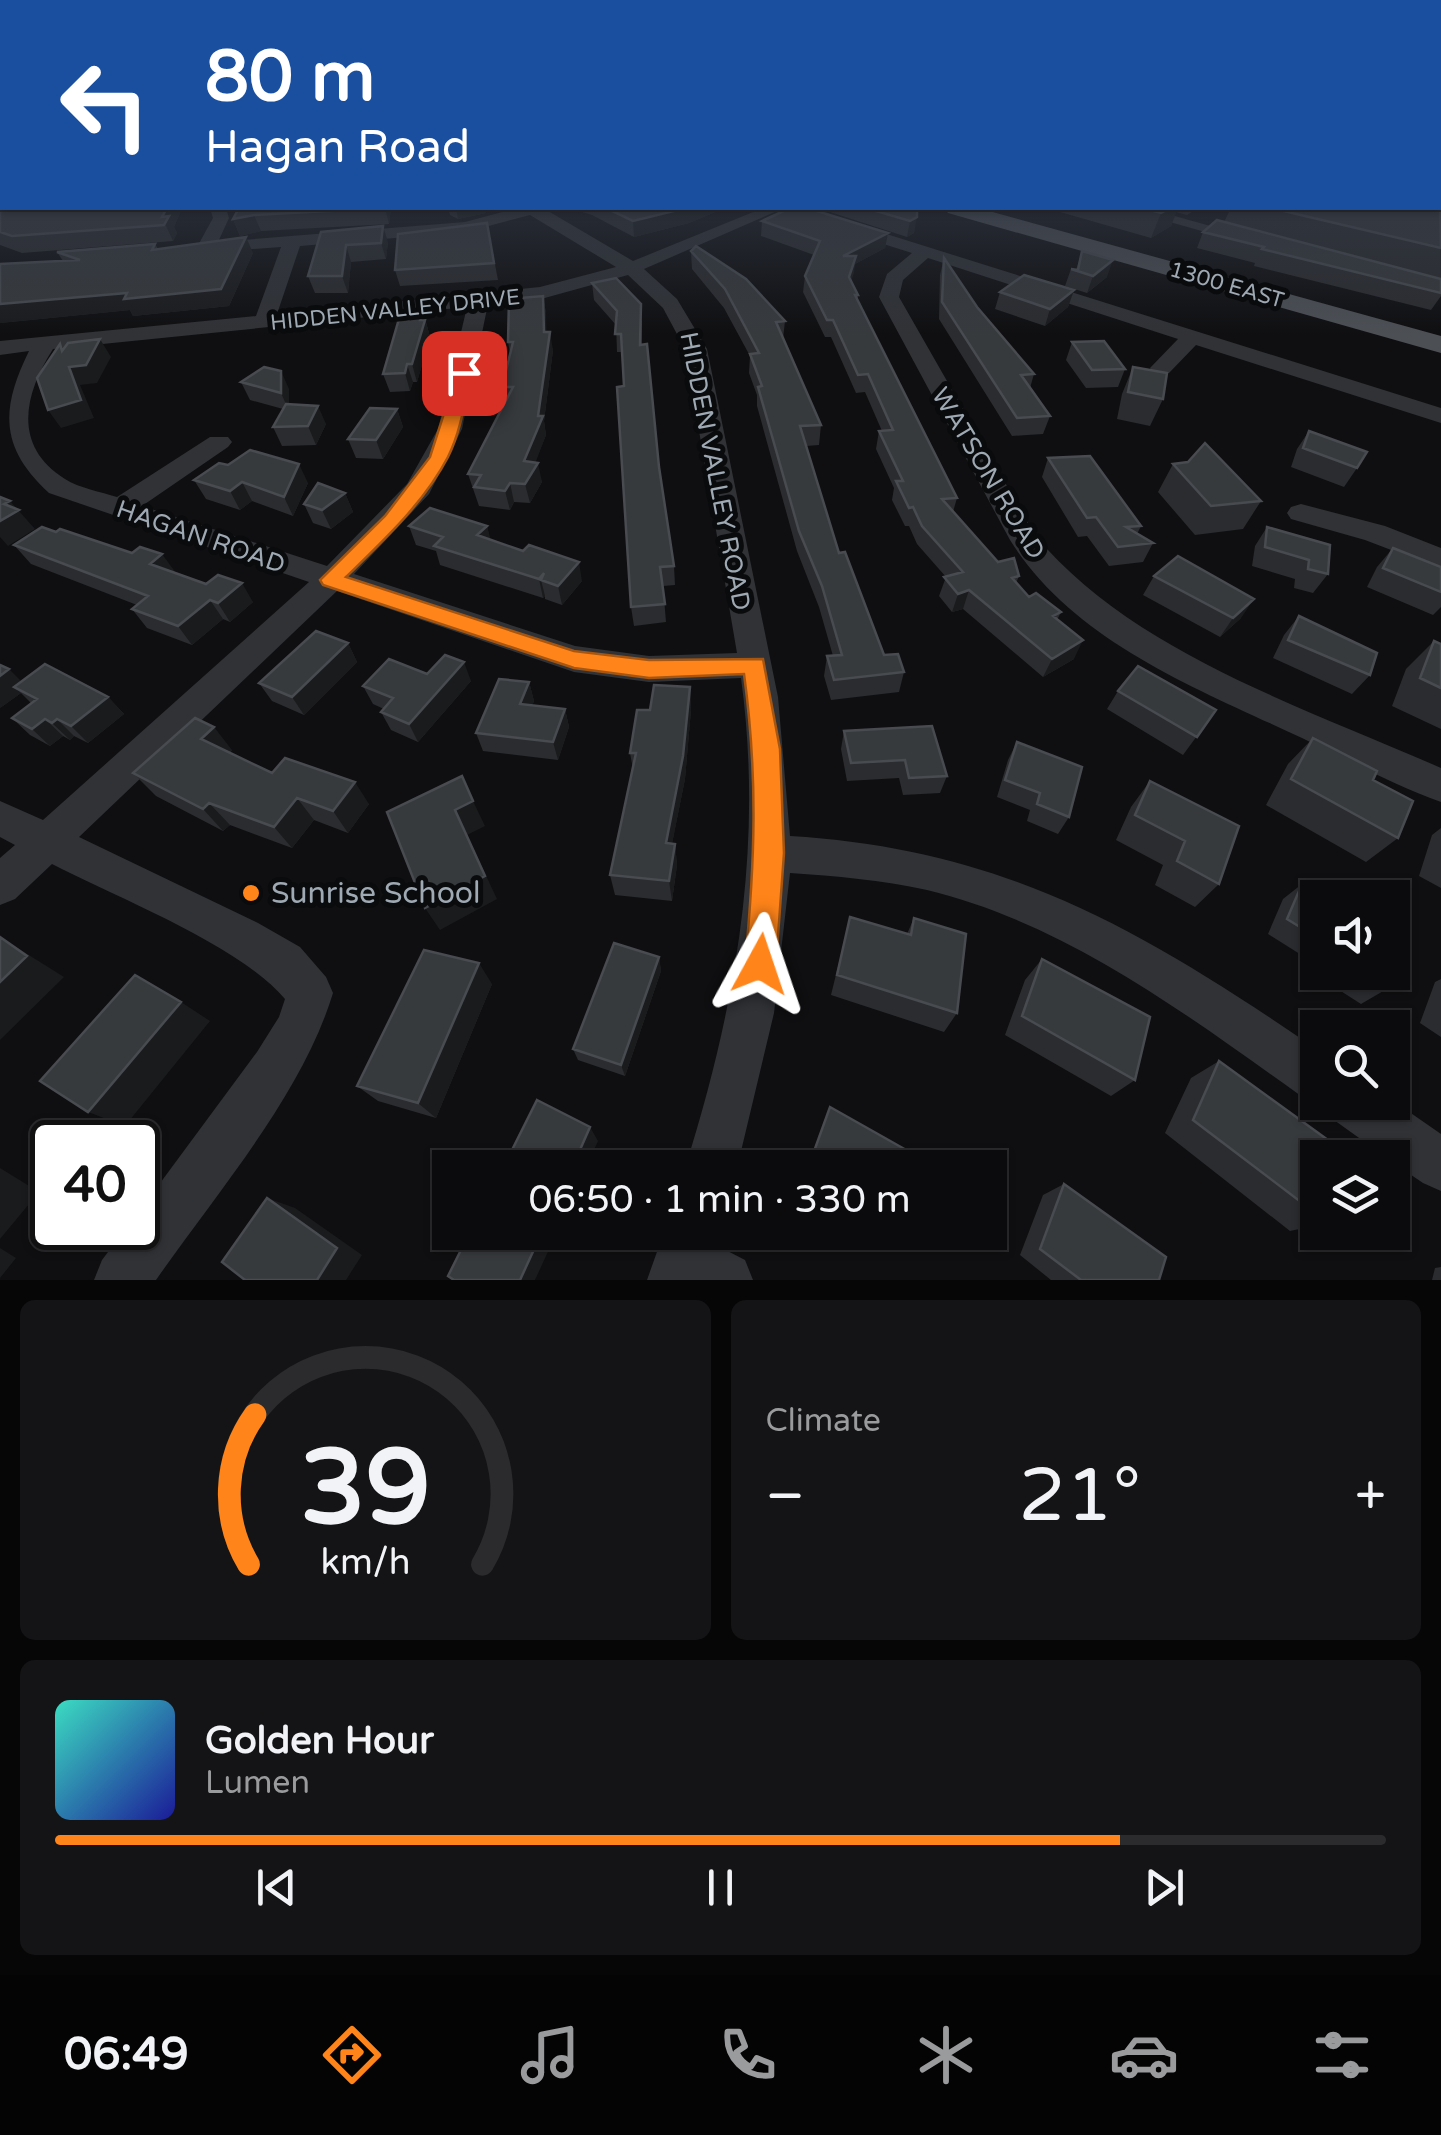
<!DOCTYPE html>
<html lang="en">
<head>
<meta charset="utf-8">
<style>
	body { margin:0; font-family:"Varela Round",sans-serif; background:#141416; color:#f1f3f6; height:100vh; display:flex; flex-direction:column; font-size:38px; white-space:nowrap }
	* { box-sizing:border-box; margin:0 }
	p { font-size:32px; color:#9a9b9d }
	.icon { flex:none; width:55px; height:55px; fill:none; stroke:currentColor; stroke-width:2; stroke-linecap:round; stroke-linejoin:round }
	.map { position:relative; height:1280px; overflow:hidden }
	.details { display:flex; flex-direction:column; gap:20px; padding:20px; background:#060607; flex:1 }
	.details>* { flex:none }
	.hud { position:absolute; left:0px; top:0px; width:1442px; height:210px; box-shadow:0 2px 8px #0004,0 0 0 2px #2b2b2e; background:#1a4fa0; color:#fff; overflow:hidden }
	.tools { position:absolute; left:1300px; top:880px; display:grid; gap:20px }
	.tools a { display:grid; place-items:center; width:110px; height:110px; border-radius:0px; background:#0b0b0d; box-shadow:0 2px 8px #0004,0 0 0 2px #2b2b2e; font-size:50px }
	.speed { position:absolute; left:30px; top:1120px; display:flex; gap:20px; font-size:50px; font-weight:700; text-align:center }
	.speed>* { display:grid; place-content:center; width:130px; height:130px; border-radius:50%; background:#0b0b0d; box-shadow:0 2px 8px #0004,0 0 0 2px #2b2b2e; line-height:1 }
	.speed .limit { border:5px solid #111; border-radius:15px; background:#fff; color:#111 }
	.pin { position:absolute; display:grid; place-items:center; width:85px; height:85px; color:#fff; margin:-42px; border-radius:20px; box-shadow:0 5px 15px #0006 }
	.me { position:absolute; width:110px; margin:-55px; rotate:5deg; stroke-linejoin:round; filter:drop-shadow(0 0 8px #0008) }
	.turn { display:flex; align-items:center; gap:35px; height:210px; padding:0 40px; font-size:45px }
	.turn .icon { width:130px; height:130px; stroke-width:2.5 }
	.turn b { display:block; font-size:70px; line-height:85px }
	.big { font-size:75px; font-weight:600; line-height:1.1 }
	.details .card { flex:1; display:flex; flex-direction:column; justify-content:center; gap:15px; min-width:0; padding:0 35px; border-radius:15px; background:#141416 }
	.details .dial { align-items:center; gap:0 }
	.dial svg { height:260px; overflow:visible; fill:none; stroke:#2b2b2e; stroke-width:7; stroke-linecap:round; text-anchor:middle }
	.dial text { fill:#f1f3f6; stroke:none }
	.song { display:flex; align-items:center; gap:30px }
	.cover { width:120px; height:120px; border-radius:15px; background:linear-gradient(135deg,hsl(170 70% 55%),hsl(240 70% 35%)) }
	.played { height:10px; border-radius:5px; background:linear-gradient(90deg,#ff8419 80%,#2b2b2e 80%) }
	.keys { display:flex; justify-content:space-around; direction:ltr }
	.heat { display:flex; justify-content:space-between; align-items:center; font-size:55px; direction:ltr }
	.details .tiles { flex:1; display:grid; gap:20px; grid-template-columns:1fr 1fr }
	.card:last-child { grid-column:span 2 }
	.trip { position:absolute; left:432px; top:1150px; width:575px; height:100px; border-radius:0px; background:#0b0b0d; box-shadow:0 2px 8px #0004,0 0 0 2px #2b2b2e; font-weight:600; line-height:100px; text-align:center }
	.tabs { display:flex; height:160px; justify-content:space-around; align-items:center; background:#040405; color:#9a9b9d }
	.tabs .icon { width:70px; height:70px }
	.tabs .active { color:#ff8419 }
	.tabs b { font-size:45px; color:#f1f3f6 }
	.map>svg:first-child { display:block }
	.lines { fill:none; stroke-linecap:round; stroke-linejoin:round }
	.minor { fill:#303236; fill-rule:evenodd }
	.major { fill:#4c5055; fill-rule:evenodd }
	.wall { fill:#2b2c2f }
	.shaded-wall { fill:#1a1b1d }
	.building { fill:#373a3d; stroke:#484b50; stroke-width:2.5 }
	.route { fill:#ff8419; stroke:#a65610; stroke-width:2.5 }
	.poi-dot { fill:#ff8419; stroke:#0a0b0c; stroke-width:4 }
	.labels { text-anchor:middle; stroke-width:10; stroke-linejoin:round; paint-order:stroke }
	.far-street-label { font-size:22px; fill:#9fa9b3; stroke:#0a0b0c }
	.street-label { font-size:25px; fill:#9fa9b3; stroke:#0a0b0c }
	.near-poi-label { font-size:30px; fill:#9fa9b3; stroke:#0a0b0c; text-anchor:start }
</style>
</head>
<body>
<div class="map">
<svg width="1441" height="1280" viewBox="0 0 1441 1280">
	<rect width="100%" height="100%" fill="#0f0f11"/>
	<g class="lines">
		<path class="minor" d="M210 208H226L229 218 218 242 465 222 518 208H543L633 261 763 208H784L644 269 677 299 707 349 778 697 790 836C1007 849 1143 931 1318 1050L1320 1102 1301 1096C1186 1014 1067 924 927 890 881 880 836 876 790 873L774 1013 737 1168H685C736 1006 764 847 741 678L649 682 574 672 337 591 79 837 258 923 300 947 326 977 333 993C302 1095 217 1192 156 1280H94L102 1260 126 1228H138V1213L257 1052 279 1017 285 999C241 946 116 897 52 864L15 899 0 905V858L15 845 0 837V801L43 820 309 582 49 493C0 448 0 410 29 351L0 355V341L256 316 281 247 199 253 196 249 213 218ZM530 215 616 267 540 287 277 314 300 246 466 232ZM628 275 663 308 685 349 737 653 649 656 575 646 354 574 429 494 462 429 488 304 541 299ZM467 307 438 429 407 484 327 566 142 506 228 447 232 442 228 437H210L117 497C101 492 79 488 65 479 12 446 24 394 53 349Z
			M1120 208H1146L1257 239 1248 244Z
			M845 221 1441 408V423L1196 345 1169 373H1153L1150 368 1178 339 928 258 903 280 899 297 1035 535C1131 652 1306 708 1441 768V802C1394 785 1348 760 1302 738 1198 689 1074 642 1010 540L879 297 887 274 912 253 839 230 836 226Z
			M1301 504 1385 526 1441 548V569L1365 540 1291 519 1287 513 1291 507Z
			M1392 1100 1441 1134V1191L1423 1183 1392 1162V1158H1387L1334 1120 1327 1102Z
			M664 1232H718L714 1244 745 1260 753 1280H647Z"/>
		<path class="major" d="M945 208H978L1441 336V353L948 213Z"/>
	</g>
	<path class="wall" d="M0 156 2 208H182L174 227 177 233 173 241 22 253 0 245Z
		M1440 156 1441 296 1431 310 1254 266 1255 263 1197 248 1203 232 1224 222 1231 208H1440Z
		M239 208H391L389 224 261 231 240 236 233 219Z
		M448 208H488H485L486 213 458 219 450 215Z
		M570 208H725L689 223 634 237 592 215Z
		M827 208H917L914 233 907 237 827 211Z
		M1046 208H1198L1187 215 1176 212 1171 226 1151 238Z
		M762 221 888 233 885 248 855 264 851 282 858 295V301L957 498 953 512 998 562 1019 576 1016 583 1029 597 1061 612 1057 620 1074 659 1043 677 963 609 952 612 939 596 946 577 917 544 909 526H905L892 500 894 488 876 449 879 431H882L865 392 856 393 831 337H825L803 292 805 276 814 255 761 236Z
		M487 223 498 280 400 286 395 270Z
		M321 232 388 242 386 259 351 262 348 293H315L308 276Z
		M155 244 158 249 253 253 229 306 133 316 130 310 0 323V264L63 261 57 252Z
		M691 251 785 321 783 339 821 425 819 445 806 446 839 553 884 655 904 672 899 692 831 700 824 676 827 656H833L819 607 797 551 757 406V395L749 373 750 356 724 308 692 269Z
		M1082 251 1107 277 1087 293 1065 286 1071 269 1076 270Z
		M944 258 977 307 1034 374 1030 388 1050 416 1043 434 1012 436 939 319 940 275Z
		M592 283 642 321V345L674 566 675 585 663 586 666 622 634 626 631 607 622 352H617L616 325 594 300Z
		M1074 290 1068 307 1045 326 995 309 1000 292Z
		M543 296 546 313V332L553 350 544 421 546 435 535 462 542 482 530 503 514 502 510 510 479 506 468 474 506 401 502 387 510 353 508 342Z
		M423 311 430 337 417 382H413L410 391 390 392 383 374Z
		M1072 342 1125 369 1118 387 1086 388 1066 360Z
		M1133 367 1163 399 1150 426 1117 419 1122 394Z
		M241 382 289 389V404L326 424 316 445 282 446 273 427 283 409 250 400Z
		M397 409 403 427 383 459 356 458 348 439Z
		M1309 431 1357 468 1344 487 1291 467 1297 449Z
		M1048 458 1141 526 1137 534 1153 543 1143 562 1109 566 1087 536 1078 537 1042 477Z
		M1173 464 1261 501 1243 529 1195 535 1158 492Z
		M194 480 308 483 293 516 252 501 240 510 206 499Z
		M345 493 353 512 331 529 313 523 304 504Z
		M409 526H487L490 540 582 581 562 605 545 599V596L543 598 440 565 436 551 416 545Z
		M1267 527 1328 574 1313 593 1294 588 1295 579 1252 566 1255 546Z
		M14 545 175 573 253 602 230 622 223 619 192 645 147 628 132 609 137 605 31 564Z
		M1393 548 1441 567V607L1433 615 1367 587 1377 567Z
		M1154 576 1241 618 1220 637 1143 595Z
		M1299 616 1370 675 1352 694 1273 658 1284 635Z
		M1434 641 1441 644V729L1392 706 1406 669Z
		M348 643 357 662 304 715 272 701 259 683Z
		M427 674 471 681 418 742 391 730 381 712 384 709 373 704 363 686Z
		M21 681 108 697 124 714 88 743 74 736 70 740 63 736 50 746 30 735 12 718 31 703 21 693 0 708Z
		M529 682 534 701 532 706 565 709 569 727 558 760 483 751 476 733Z
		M690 687 691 710 685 779 672 843 675 844 677 865 672 901 615 895 610 875 633 769 630 753 650 710Z
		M1118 691 1216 710 1183 755 1107 709Z
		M844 731 947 776 940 793 903 795 899 778 847 781 841 749Z
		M1313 738 1373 780 1398 838 1366 862 1266 805 1288 764Z
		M1017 742 1069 817 1058 834 1027 821 1030 810 997 797 1008 760Z
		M232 750 230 753 272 773 369 804 348 833 314 820 292 848 230 825 223 831 156 796 133 773Z
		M1150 781 1219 884 1195 907 1155 885 1163 865 1116 840 1131 807Z
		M1441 828V888L1419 876 1432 835Z
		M1302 884 1318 898V972H1390L1385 990 1361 1004 1308 970 1311 961 1268 934 1283 899Z
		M850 917 907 934 914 918 957 1013 944 1032 831 995Z
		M659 957 661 971 625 1076 578 1060 573 1049Z
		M1042 959 1135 1080 1111 1096 1005 1035 1025 980Z
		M1441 979V1037L1420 1023 1435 982Z
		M492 984 436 1118 378 1101 357 1086Z
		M1219 1061 1318 1158V1225L1290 1231 1165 1133 1191 1078Z
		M1064 1184 1159 1280H1051L1020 1255 1043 1195Z
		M1441 1267V1280H1432L1435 1268Z"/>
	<path class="shaded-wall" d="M167 208H182L174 227 177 233 173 241 162 217Z
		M385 208H391L389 224Z
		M456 208H485L486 213 458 219Z
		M686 208H725L689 223 634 237 633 221Z
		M1170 208H1178L1171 226 1151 238 1161 213Z
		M254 215 261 231 240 236 233 219Z
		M917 217 914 233 907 237 910 221Z
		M383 226 388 242 386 259 381 243Z
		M888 233 885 248 855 264 854 273 847 294 843 256Z
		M246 237 253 253 229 306 133 316 130 310 0 323V304Z
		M346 245 351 262 348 293 342 276Z
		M1113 260 1107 277 1087 293 1093 276Z
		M1074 290 1068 307 1045 326 1050 309Z
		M543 296 546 313 547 350 544 332Z
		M423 311 430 337 417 382 412 364Z
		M550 332 553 350 544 421 546 435 530 477 538 463 542 482 530 503 525 484 524 461 538 416Z
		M100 339 111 357 97 383 80 385 94 418 61 428 48 410 62 351 60 344 71 362Z
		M407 364 413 382 410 391 405 373Z
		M281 371 289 389V411L281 393Z
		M318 406 326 424 316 445 308 426Z
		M397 409 403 427 383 459 376 440Z
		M299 464 308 483 293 516 284 497Z
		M242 482 252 501 240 510 230 491Z
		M510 483 514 502 510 510 505 491Z
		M345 493 353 512 331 529 322 510Z
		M10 501 35 529 8 546 0 537V521L4 504Z
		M487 526 492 545 477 535Z
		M162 554 176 573 150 564Z
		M579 562 582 581 562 605 558 586Z
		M544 573 541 580 545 596 543 598 539 579Z
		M242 583 253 602 230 622 218 603Z
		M969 590 963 609 952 612 958 594Z
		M1254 599 1241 618 1220 637 1233 618Z
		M210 600 223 619 192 645 178 626Z
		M1083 640 1074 659 1043 677 1052 659Z
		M348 643 357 662 304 715 292 697Z
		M464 662 471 681 418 742 409 724Z
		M9 669 28 688 14 687 21 693 0 708V676Z
		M529 682 534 701 526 722 520 704Z
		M690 687 691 710 685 779 668 864 666 843Z
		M108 697 124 714 88 743 71 726Z
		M565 709 569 727 558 760 553 742Z
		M45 719 63 736 50 746 32 729Z
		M57 719 74 736 70 740 52 723Z
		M214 727 232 750 220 762 201 739Z
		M355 782 369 804 348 833 333 811Z
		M297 798 314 820 292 848 274 827Z
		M473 801 485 826 467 835 497 899 440 930 425 908 455 810Z
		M209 803 230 825 223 831 203 809Z
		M675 844 677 865 672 901 669 881Z
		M0 937 64 977 0 1040Z
		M659 957 661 971 625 1076 621 1065Z
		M479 963 492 984 436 1118 418 1103Z
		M181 1002 210 1021 125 1126 88 1112Z
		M590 1127 598 1141 586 1168H572Z
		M0 1168 39 1192 0 1239Z
		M267 1198 295 1208 362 1255 346 1280H317Z
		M542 1232H557L535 1280H520Z
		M0 1248 16 1258 0 1278Z"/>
	<path class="building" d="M0 156H2V208H167L162 217 169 216 164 225 12 236 0 232Z
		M1440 196 1441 248 1271 208H1440Z
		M239 208H385L254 215 233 219Z
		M606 208H686L633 221Z
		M807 208 888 233 843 256H856L849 277 858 295H855L957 498 942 499 998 562 1014 558 1019 576 1012 578 1029 597 1036 593 1061 612 1053 616 1083 640 1052 659 969 590 958 594 944 577 963 572 922 526 913 507 909 508 896 481H903L879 431 893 430 868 374 858 375 833 320H827L805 276 820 241 762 221 788 209Z
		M866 208H917V217L910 221Z
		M1142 208H1170L1161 213Z
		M1217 220 1441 279V293L1262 249 1264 247 1203 232Z
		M487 223 494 263 395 270 398 234Z
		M383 226 381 243 346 245 342 276H308L321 232Z
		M246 237 221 289 124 299 127 293 0 304V264L80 260 57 252 155 244 152 250Z
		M696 246 746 279 785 321 776 322 821 425 800 426 839 553 845 552 884 655 898 654 904 672 834 680 827 656 842 655 822 586 799 531 758 387 762 386 750 354 759 353 725 289 691 251Z
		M1082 251 1113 260 1093 276 1071 269 1078 270Z
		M944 258 977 307 1034 374 1021 375 1050 416 1017 418 942 302Z
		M1024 275 1074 290 1050 309 1000 292Z
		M616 278 641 304 640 345 647 344 659 467 674 566 660 567 665 604 631 607 617 387 624 386 621 334H615L617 311 592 283Z
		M543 296 544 332H550L538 416H543L524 461 538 463 525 484 510 483 505 491 474 487 481 475 468 474 513 387H502L513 342H508L509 299Z
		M423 311 420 320H425L412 364H407L405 373 383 374 401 312Z
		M100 339 86 365 69 367 81 400 48 410 37 378 60 344 62 351 68 343Z
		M1104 341 1125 369 1092 370 1072 342Z
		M264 367 281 371V393L241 382Z
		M1133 367 1167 373 1163 399 1128 392Z
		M286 404 318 406 308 426 273 427Z
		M370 408 397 409 376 440 348 439Z
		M1309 431 1367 452 1357 468 1303 448Z
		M1205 443 1261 501 1211 506 1173 464 1188 462Z
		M250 450 299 464 284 497 242 482 230 491 194 480 219 463 228 465Z
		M1090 456 1141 526 1126 527 1153 543 1118 547 1096 517 1087 518 1048 458Z
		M318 483 345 493 322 510 304 504Z
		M0 497 10 501 4 504 19 510 0 521Z
		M430 508 487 526 477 535 523 551 529 545 579 562 558 586 541 580 544 573 539 579 434 546 443 537 409 526Z
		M42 527 56 532 60 529 132 553 140 547 162 554 150 564 206 584 218 575 242 583 218 603 210 600 178 626 132 609 148 596 14 545Z
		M1267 527 1330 545 1328 574 1308 569 1309 560 1265 547Z
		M1393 548 1441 567V592L1383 568Z
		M1178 556 1254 599 1233 618 1154 576Z
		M1299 616 1377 653 1370 675 1288 640Z
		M316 631 348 643 292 697 259 683Z
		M1434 641 1441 644V688L1420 678Z
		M445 655 464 662 409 724 381 712 393 698 363 686 389 659 427 674Z
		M45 664 108 697 71 726 57 719 52 723 45 719 32 729 12 718 37 699 14 687Z
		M0 665 9 669 0 676Z
		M1138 666 1216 710 1197 737 1118 691Z
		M499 679 529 682 520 704 565 709 553 742 476 733Z
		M654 685 690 687 683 756 666 843 675 844 669 881 610 875 636 753H630L637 710H650Z
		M195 718 214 727 201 739 272 773 285 758 355 782 333 811 297 798 274 827 209 803 203 809 133 773Z
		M932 726 947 776 909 778 905 760 851 763 844 731Z
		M1313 738 1377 771 1373 780 1413 801 1398 838 1291 779Z
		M1017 742 1082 767 1069 817 1037 804 1040 793 1005 780Z
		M462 776 473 801 455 810 485 876 425 908 387 812Z
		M1150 781 1239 826 1219 884 1177 861 1185 841 1135 815Z
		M1302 884 1325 898H1318V938L1287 919Z
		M850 917 911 935 914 918 966 934 957 1013 837 975Z
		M0 937 27 956 0 982Z
		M1392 937 1400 942 1392 966Z
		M614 943 659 957 621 1065 573 1049Z
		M424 950 479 963 418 1103 357 1086Z
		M1042 959 1150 1017 1135 1080 1022 1016Z
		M1356 972H1390L1385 990Z
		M135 975 181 1002 88 1112 40 1081Z
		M1219 1061 1350 1156 1318 1158V1215L1193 1120Z
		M537 1100 590 1127 572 1168H503Z
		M830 1107 924 1160 922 1168H808Z
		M1064 1184 1166 1257 1159 1280H1081L1040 1249Z
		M267 1198 337 1248 317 1280H245L222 1262Z
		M470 1232H542L520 1280H454L448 1276Z"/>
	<linearGradient id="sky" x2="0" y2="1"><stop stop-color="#080809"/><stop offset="0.47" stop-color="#313743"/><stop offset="1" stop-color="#313743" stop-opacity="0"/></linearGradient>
	<rect width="1441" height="335" fill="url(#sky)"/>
	<path class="route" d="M458 370 471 373C465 401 461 431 448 457 424 503 383 541 346 577L574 651 649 660 763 659 780 749 784 853 776 964 771 974 760 979 749 974 745 964C755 861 758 777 744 674L649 678 574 668 323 585 320 580 385 516 430 457Z"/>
	<circle class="poi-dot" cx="251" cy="893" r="10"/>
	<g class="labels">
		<g class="far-street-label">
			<text transform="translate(1227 284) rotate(16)" y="8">1300 EAST</text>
			<text transform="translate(395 309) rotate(-6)" y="8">HIDDEN VALLEY DRIVE</text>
		</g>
		<g class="street-label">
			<text transform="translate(716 471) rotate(79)" y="9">HIDDEN VALLEY ROAD</text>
			<text transform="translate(989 473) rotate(59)" y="9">WATSON ROAD</text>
			<text transform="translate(201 536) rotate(19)" y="9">HAGAN ROAD</text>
		</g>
		<g class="near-poi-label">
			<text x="271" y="903">Sunrise School</text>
		</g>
	</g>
</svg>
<div class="tools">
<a><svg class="icon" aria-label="sound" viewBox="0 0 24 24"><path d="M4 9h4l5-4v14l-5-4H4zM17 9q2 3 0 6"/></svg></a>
<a><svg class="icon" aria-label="search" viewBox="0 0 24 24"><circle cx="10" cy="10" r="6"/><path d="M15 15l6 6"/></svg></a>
<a><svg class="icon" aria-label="layers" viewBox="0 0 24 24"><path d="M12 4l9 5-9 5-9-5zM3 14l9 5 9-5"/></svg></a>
</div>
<div class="speed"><div class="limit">40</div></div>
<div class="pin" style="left:464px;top:373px;background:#d93025"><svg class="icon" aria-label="arrive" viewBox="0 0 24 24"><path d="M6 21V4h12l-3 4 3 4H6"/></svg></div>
<svg class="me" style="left:760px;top:964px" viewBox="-20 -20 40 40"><path d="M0-17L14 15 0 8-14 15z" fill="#ff8419" stroke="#fff" stroke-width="4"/></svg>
<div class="trip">06:50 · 1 min · 330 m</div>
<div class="hud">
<div class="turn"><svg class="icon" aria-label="left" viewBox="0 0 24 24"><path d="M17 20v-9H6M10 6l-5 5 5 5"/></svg><div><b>80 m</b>Hagan Road</div></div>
</div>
</div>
<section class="details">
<div class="tiles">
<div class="card dial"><svg viewBox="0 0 100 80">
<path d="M14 69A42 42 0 1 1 86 69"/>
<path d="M14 69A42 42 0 0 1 16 23" stroke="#ff8419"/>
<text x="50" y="56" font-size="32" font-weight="700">39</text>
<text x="50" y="72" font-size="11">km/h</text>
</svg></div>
<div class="card"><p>Climate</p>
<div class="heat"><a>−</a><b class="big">21°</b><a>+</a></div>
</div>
<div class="card">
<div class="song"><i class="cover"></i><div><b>Golden Hour</b><p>Lumen</p></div></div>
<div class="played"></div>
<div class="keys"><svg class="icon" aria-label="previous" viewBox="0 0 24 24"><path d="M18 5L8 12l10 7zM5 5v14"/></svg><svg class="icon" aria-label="pause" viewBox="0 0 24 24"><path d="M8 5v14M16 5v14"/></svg><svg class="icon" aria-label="next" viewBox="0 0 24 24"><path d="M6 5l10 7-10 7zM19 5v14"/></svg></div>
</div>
</div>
</section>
<nav class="tabs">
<b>06:49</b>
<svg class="icon active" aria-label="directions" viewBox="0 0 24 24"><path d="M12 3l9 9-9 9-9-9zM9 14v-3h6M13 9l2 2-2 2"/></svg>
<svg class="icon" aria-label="music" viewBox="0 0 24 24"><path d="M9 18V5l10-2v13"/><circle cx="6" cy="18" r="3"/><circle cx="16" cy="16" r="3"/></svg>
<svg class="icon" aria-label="phone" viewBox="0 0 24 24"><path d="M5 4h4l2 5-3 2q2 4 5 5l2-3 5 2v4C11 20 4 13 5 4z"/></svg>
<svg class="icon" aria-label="climate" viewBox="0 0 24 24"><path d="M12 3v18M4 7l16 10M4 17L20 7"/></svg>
<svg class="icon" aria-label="car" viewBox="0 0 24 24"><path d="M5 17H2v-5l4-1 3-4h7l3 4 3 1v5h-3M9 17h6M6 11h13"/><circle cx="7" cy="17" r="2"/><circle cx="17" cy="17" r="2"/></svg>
<svg class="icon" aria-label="filters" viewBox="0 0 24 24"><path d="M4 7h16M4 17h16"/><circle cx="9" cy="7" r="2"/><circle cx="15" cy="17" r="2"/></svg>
</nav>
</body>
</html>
